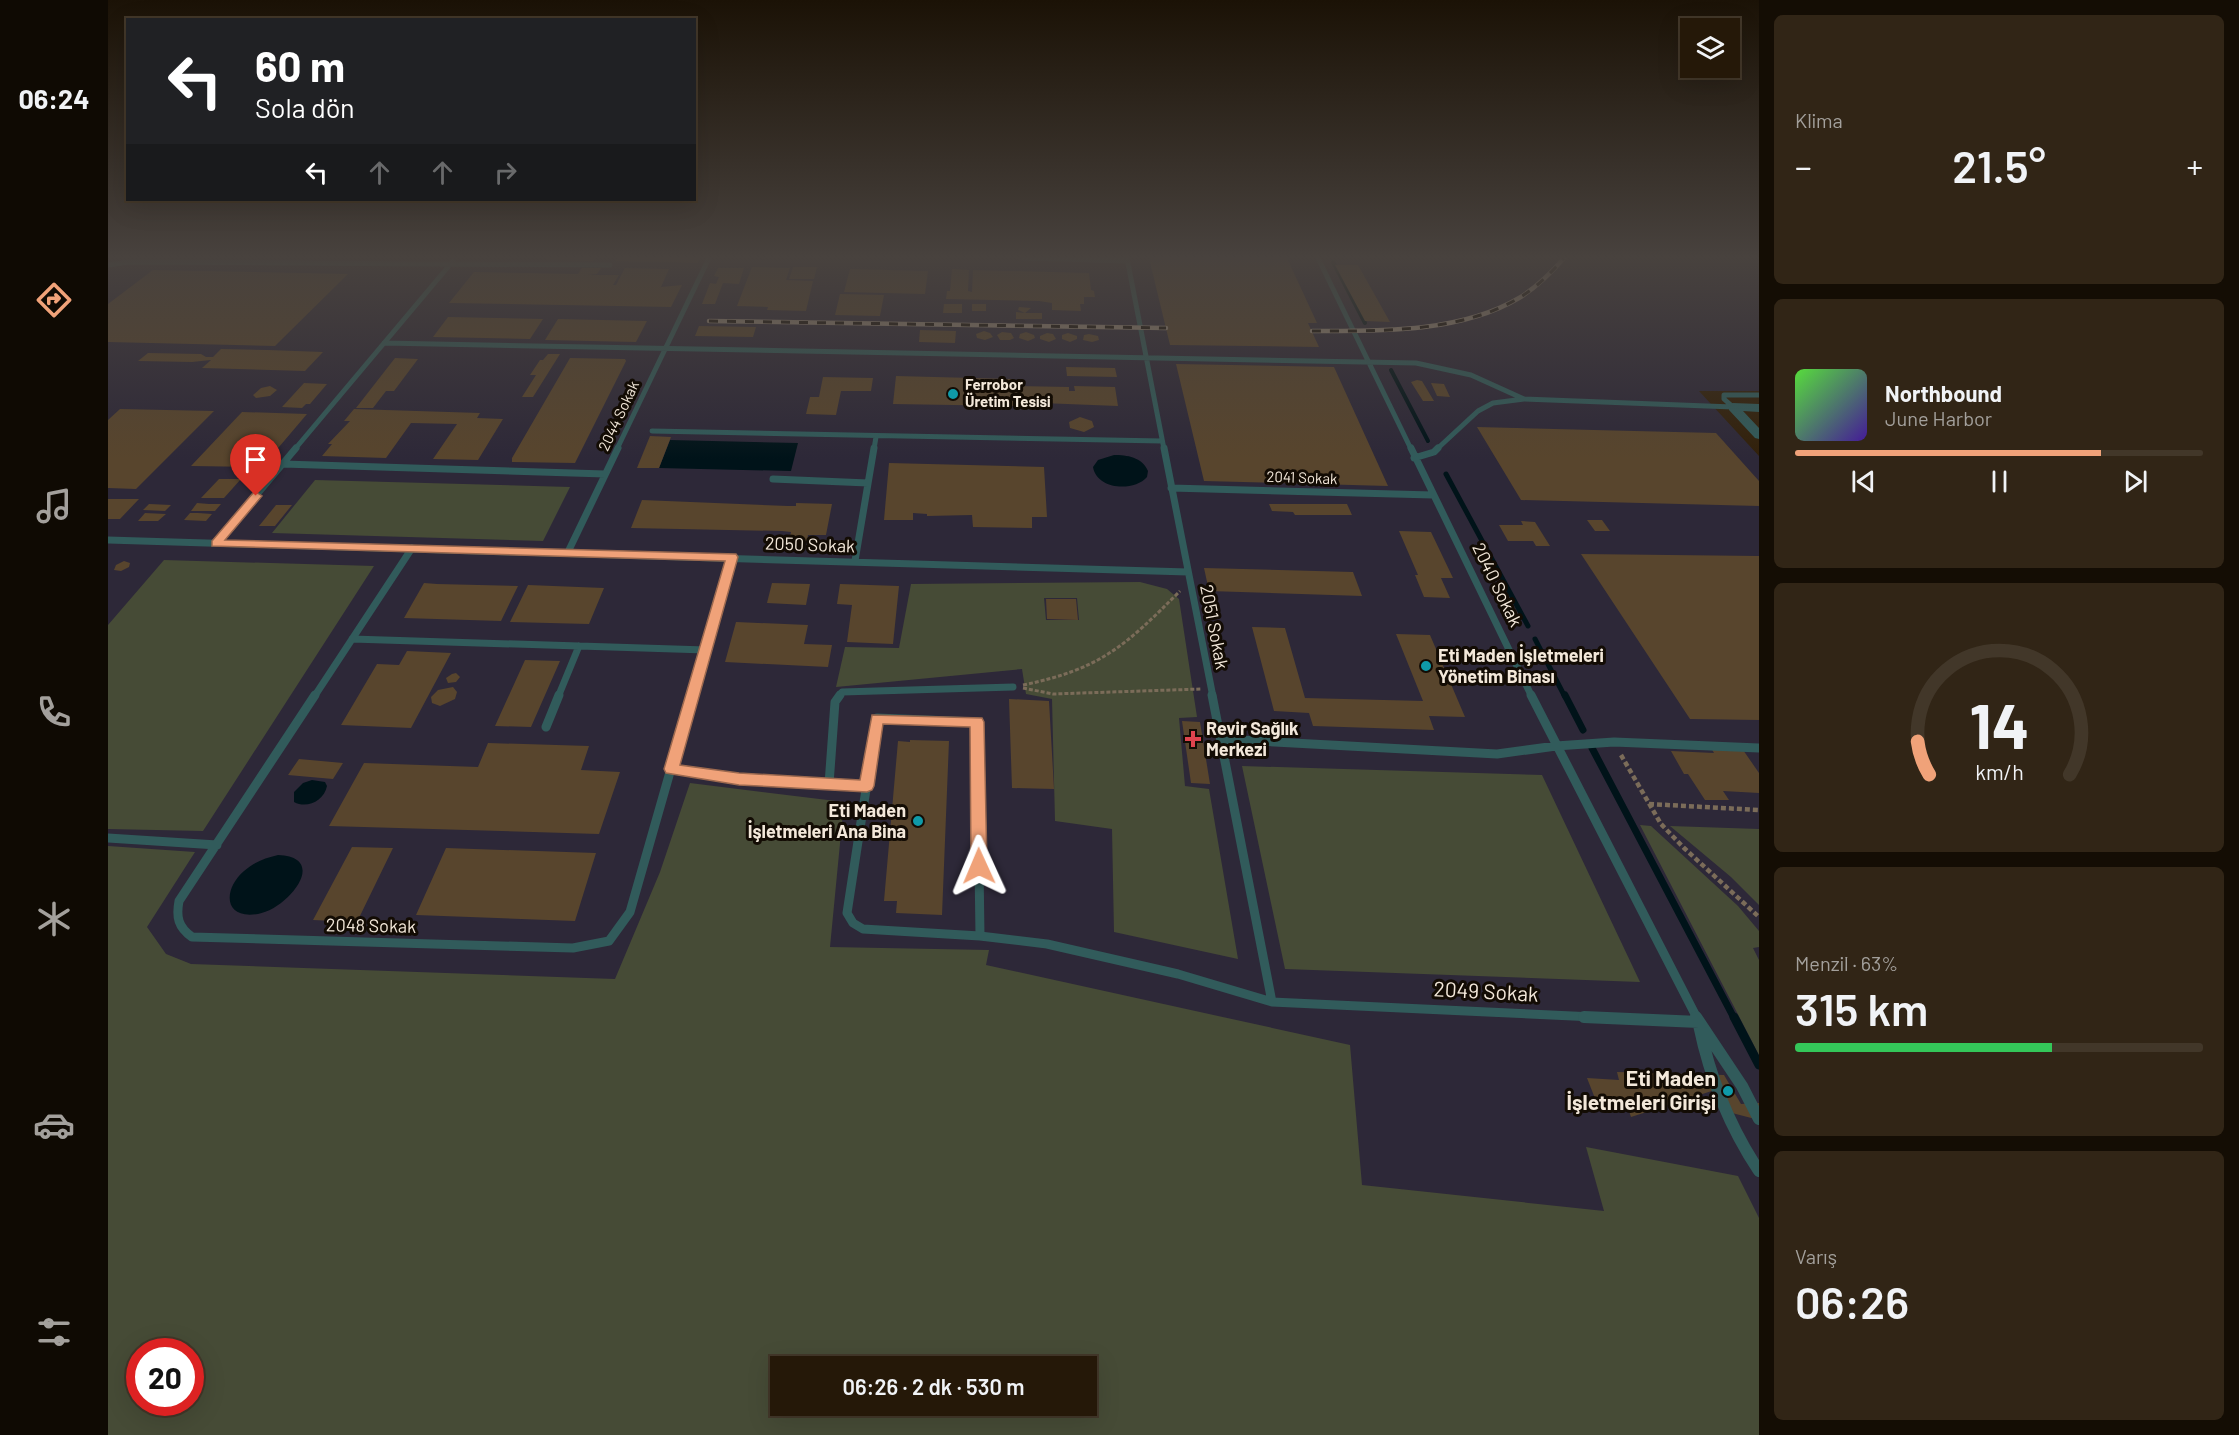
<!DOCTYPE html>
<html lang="tr">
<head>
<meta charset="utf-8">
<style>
	body { margin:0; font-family:Barlow,sans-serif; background:#312516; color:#f1f3f6; height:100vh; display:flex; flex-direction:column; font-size:22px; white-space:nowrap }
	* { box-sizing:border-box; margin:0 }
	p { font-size:20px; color:#a3a09c }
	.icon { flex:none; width:33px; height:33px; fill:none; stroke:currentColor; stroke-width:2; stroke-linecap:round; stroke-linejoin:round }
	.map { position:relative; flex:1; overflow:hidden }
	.panel { display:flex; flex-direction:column; gap:15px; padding:15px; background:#140d04; width:480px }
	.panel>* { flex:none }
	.hud { position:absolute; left:18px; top:18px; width:570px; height:183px; border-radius:0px; box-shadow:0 6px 24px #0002,0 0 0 2px #423729; background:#202124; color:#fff; overflow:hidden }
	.controls { position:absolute; left:1572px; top:18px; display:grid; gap:12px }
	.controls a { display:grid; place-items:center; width:60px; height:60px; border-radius:0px; background:#251808; box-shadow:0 6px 24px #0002,0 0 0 2px #423729; font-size:30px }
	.speed { position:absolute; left:18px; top:1338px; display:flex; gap:12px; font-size:30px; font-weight:700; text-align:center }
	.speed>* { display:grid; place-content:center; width:78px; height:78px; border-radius:50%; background:#251808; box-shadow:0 6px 24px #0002,0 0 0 2px #423729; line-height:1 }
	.speed .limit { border:9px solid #d22; background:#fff; color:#111 }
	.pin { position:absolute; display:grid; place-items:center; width:51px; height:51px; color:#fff; margin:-62px -26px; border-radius:50% 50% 50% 0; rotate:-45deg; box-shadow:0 0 6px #0007 }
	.pin .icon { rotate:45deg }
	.me { position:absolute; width:66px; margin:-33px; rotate:359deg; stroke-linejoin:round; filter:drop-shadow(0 0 4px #0008) }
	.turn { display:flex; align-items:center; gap:21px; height:126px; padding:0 30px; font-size:27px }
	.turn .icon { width:78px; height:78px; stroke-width:2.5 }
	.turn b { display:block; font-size:42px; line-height:51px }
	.lanes { display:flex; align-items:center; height:57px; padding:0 30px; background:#0003; justify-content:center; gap:30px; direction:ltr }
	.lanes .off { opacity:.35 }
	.big { font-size:45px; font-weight:600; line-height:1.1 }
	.panel .widget { flex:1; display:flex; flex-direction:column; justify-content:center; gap:9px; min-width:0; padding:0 21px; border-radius:9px; background:#312516 }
	.panel .dial { align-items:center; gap:0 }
	.dial svg { height:156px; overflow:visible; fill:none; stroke:#423729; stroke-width:7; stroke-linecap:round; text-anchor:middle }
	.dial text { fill:#f1f3f6; stroke:none }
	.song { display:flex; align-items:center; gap:18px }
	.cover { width:72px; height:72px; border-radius:9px; background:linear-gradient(135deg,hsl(110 70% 55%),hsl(260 70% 35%)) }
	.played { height:6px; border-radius:3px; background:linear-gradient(90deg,#f0a279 75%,#423729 75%) }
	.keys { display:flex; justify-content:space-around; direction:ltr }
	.heat { display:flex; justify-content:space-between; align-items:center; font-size:33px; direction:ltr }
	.charge { height:9px; border-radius:4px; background:linear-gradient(90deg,#34c759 63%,#423729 0) }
	.trip { position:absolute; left:662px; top:1356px; width:327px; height:60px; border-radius:0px; background:#251808; box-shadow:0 6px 24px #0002,0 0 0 2px #423729; font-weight:600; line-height:60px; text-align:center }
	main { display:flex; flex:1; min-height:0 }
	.menu { display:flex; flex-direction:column; width:108px; justify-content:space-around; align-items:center; background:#0f0a03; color:#a3a09c }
	.menu .icon { width:42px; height:42px }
	.menu .selected { color:#f0a279 }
	.menu b { font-size:27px; color:#f1f3f6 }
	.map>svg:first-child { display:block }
	.industrial { fill:#2d2838; fill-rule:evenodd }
	.green { fill:#464b36; fill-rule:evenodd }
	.water { fill:#001319 }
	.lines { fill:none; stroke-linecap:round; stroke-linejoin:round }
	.stream-far3 { stroke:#001319; stroke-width:4 }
	.stream-far2 { stroke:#001319; stroke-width:5 }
	.stream-far1 { stroke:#001319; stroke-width:7 }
	.stream { stroke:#001319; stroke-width:9 }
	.building { fill:#58452d }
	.path-far1 { stroke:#7b6c59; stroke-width:3; stroke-dasharray:4 2; stroke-linecap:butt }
	.path { stroke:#7b6c59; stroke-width:4.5; stroke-dasharray:5 3; stroke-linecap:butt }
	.lane-far3 { stroke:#315b5b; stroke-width:5 }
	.lane-far2 { stroke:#315b5b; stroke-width:7 }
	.lane-far1 { stroke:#315b5b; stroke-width:9 }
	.lane { stroke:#315b5b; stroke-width:12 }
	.street { fill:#315b5b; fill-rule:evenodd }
	.rail-casing { stroke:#a09281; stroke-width:4.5 }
	.rail { stroke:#130c04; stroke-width:3; stroke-dasharray:9; stroke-linecap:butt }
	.route { fill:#f0a279; stroke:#9c694f; stroke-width:1.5 }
	.culture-dot { fill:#0f9aa8; stroke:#130c04; stroke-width:2 }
	.health-dot { fill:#e0444e; stroke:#130c04; stroke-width:2 }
	.labels { text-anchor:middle; stroke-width:6; stroke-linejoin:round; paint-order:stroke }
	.far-poi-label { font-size:15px; font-weight:bold; fill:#f3e8da; stroke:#130c04; text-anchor:start }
	.far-street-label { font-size:15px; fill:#f3e8da; stroke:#130c04 }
	.street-label { font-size:18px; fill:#f3e8da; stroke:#130c04 }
	.poi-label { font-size:18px; font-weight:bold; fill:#f3e8da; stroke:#130c04; text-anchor:start }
	.near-street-label { font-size:21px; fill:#f3e8da; stroke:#130c04 }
	.near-poi-label { font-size:21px; font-weight:bold; fill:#f3e8da; stroke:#130c04; text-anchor:end }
</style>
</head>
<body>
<main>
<nav class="menu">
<b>06:24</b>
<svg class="icon selected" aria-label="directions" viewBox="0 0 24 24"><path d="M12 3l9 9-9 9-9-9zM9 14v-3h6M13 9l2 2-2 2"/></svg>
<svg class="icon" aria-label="music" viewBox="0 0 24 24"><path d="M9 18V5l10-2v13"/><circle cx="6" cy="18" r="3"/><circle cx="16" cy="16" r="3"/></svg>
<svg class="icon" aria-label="phone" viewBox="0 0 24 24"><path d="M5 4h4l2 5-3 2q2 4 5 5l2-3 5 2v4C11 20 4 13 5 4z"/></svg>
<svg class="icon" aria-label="climate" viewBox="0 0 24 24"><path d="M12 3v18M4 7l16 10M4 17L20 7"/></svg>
<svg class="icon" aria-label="car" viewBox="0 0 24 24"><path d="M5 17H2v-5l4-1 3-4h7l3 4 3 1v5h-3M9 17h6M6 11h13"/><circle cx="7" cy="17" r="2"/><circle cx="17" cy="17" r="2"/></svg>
<svg class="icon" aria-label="filters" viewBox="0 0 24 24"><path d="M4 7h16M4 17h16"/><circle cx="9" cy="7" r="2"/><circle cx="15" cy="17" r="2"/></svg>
</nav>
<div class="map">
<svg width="1651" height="1435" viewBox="0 0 1651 1435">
	<rect width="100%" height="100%" fill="#31200a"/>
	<path class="industrial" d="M0 258H1651V391H1591L1651 456V1435H0ZM32 1352H82V1402H32ZM672 1366H978V1406H672Z"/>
	<path class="green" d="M207 480 462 487 435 541 164 533Z
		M56 560 266 566 95 831 0 829V625Z
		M1032 582 1059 589 1071 599 1089 717 1071 718 1077 786 1101 789 1130 959 1006 932 1004 829 947 821 944 699 918 694 914 669 728 687 737 647 791 648 803 584ZM936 598H969L971 620H938Z
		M1134 766 1434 775 1532 982 1177 969Z
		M582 783 736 802 722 947 881 950 878 965 1242 1045 1254 1185 1496 1211 1478 1147 1630 1176 1651 1218V1435H0V846L87 852 39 927 58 954 83 964 507 979 552 872ZM32 1352H82V1402H32ZM672 1366H978V1406H672Z
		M1532 825 1543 826 1630 906 1651 931V947L1645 948 1651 960V1055Z
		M1562 826 1651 829V905L1623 877Z"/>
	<path class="water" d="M562 440 690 443 683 471 551 468Z
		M1006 455C1019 455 1034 457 1040 471L1039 477C1026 492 989 490 985 467L990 460Z
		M204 780 217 782 219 786C216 801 199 809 186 802V792L195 783Z
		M170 855C222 857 180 909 150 914 115 920 115 889 136 871 146 862 157 858 170 855Z"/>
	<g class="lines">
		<path class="stream-far3" d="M1225 262 1257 323
			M1283 370 1320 441"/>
		<path class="stream-far2" d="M1338 474 1420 626
			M1427 639 1457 697"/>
		<path class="stream-far1" d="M1457 695 1475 730
			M1484 748 1626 1018"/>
		<path class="stream" d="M1626 1017 1651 1065"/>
	</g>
	<path class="building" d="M438 258H487L485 261 438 260Z
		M510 258H592L590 263 508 261Z
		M1041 258H1179L1209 323H1200L1211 347 1062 345Z
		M1227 265H1250L1282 322 1257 321Z
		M644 267 682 268 678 280 705 281 698 311 659 310 660 307 629 306Z
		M685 267H709L706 279H681Z
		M474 268H493L489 274 479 275H511L505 285H508L517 268 561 269 553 287 574 285 563 307 341 303 366 272 470 274Z
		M610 268H636L631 284 615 283 607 304H594L602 283 608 284 611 277 606 276Z
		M742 269 820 271 817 294 736 292Z
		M844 269 861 270 860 291 864 292 865 270 981 273 983 290 986 291 987 297H976V304H972L973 311 944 310V303L931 301 838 299 839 291H842Z
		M45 270 240 274 167 346 0 342V304Z
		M732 294 776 295 772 316 727 315Z
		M836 304H854V313H835Z
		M864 304H878V311H864Z
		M911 307 923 308 917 313H934V319H908V312L917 313 910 310Z
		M340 317 435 319 422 339 325 337Z
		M450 319 539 321 528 342 437 340Z
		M591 326 648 327 645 337 587 336Z
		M812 330 848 331 847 343 811 342Z
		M876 331 882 333 885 337 877 340 869 338 868 334Z
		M894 332 903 333 906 338 902 340H892L889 335Z
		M918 332 926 335 927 338 920 341 911 338 912 334Z
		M939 333 945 334 948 339 941 342 932 339V336Z
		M960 333 969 336V339L962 342 954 339V335Z
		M981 334 990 336 991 340 984 342 975 340 976 335Z
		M113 349 160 350 215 352 197 371 94 368 103 360 84 362 30 361 40 353 93 354 98 357H105Z
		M440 354H452L425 397H414L428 375H422L432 360H435Z
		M287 358 310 359 286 391H278L265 408H248Z
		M462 358 517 359 518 361 467 463 404 462V458Z
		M1068 364 1226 367 1280 486 1096 481Z
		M958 367 1007 368 1009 377 959 376Z
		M788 376 904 379V386L961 387V391H967L966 386 1007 387 1010 406 905 402V406L785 404Z
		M715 377 765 378 763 391H733L728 415 698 414 702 397H711Z
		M1309 380 1314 381 1326 401H1315L1303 382Z
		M196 383 219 384 202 404H198L194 408 174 407Z
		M1323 383 1336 384 1342 397 1329 396Z
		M162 386 169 390 162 396 148 398 145 395 153 388Z
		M12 409 106 411 28 489 0 488V420Z
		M246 409 372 413 369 418 395 419 370 460 325 459 349 424 303 423 278 458 214 456 224 444H220L242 421H236Z
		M134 412 199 414 154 467 83 466Z
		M972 417 984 421 986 427 976 432 962 428 961 422Z
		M1369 427 1608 433 1651 481V506L1413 500Z
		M542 436 563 437 551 468H529Z
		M781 463 936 467 939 517H924V528L865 527 864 515 819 516V514L805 513V520H776Z
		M111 479H133L116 498H93Z
		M0 499H31L12 519H0Z
		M534 500 680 506H688V503L724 504 718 535H700L699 541 681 540 683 532 674 531 523 528Z
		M89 503 101 504H113L107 511H83Z
		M41 504 63 505 57 511 35 510Z
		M1161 504H1239L1244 515H1187L1185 512 1164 511Z
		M168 505H184L167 526H151Z
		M37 513 58 514 50 521H30Z
		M82 513H90L104 514 98 521 76 520Z
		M1479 520H1494L1502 531H1487Z
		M1413 521 1427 522 1442 546H1428L1425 541H1400L1391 525H1415Z
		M1291 531 1323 532 1345 578H1333L1342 598 1316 597 1307 575H1310Z
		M1473 554 1651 556V720L1582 719Z
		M16 561 22 563 21 567 13 571 6 570 8 565Z
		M1096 568 1245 572 1254 596 1101 591Z
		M316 583 329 584 410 586 393 621 296 618Z
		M664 583 702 584 698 605 659 603Z
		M732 584 791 586 785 644 739 642 744 605 729 604Z
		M420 585 496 588 481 624 402 622Z
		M938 599H968L970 620 939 619Z
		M628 622 700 625 696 644 724 645 720 667 617 662Z
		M1144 627 1177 628 1197 698 1315 701 1288 634 1322 635 1357 717 1321 716 1326 730 1205 726 1201 713 1166 711Z
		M299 651 343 653 303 728 233 725 269 664 291 665Z
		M417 660 452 661 423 727 387 726Z
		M344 674 348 673 352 677 348 682 340 683 338 678Z
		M345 687 349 692 347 699 332 706 324 703 323 697 330 690Z
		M901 699 941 701 946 789 904 788Z
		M1074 721 1092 722 1102 784 1083 783Z
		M802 740 841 741 834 915 788 913 789 901H776L790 741 802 742Z
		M380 743 481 746 473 770 512 772 491 834 221 826 256 763 370 767Z
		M1602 746 1633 747 1651 773V793L1615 791 1621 800H1597L1580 774H1576L1563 751 1606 753Z
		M191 759 235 763 225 779 180 775Z
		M244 847 285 848 249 922 205 920Z
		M338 848 488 853 467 921 308 915Z
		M1509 1072 1616 1075 1633 1104 1651 1103V1120L1624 1113 1613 1088 1523 1117 1520 1108 1490 1106 1479 1078 1511 1080Z"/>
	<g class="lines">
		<path class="path-far1" d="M915 685C993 669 1017 646 1072 591
			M915 688 945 694 1093 689"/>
		<path class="path" d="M1513 755 1553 824 1576 848 1651 917
			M1541 804 1651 810"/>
		<path class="lane-far3" d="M915 258 1019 261
			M1019 258 1056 449
			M1210 258 1303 449
			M0 265 21 262 502 265
			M276 343 1308 363 1363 375 1416 399
			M1625 407 1616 399V395H1651
			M544 431 1054 441
			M187 449 345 261
			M509 449 601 258
			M766 449 768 437
			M1329 449 1370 411 1385 403 1416 399 1625 407"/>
		<path class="lane-far2" d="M1056 448 1105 697
			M1303 448 1424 697
			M1306 458 1326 452 1330 448
			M175 464 497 474
			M665 479 760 483
			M1063 488 1325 495
			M0 540 1080 572
			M108 543 188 448
			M460 552 510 448
			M747 561 766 448
			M244 639 598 650
			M206 697 304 548
			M450 697 471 646
			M584 697 624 557
			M731 697 734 692 905 687"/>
		<path class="lane-far1" d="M207 695 71 901C68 917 70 927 84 937L465 948 501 941 522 912 584 695
			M1104 695 1164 1002
			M1423 695 1589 1018
			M769 718 869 722 872 936 755 929 745 923 739 913Z
			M438 727 451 695
			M1113 739 1389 754 1448 746 1506 742 1651 748
			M563 769 631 779 759 786
			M721 784 727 702 732 695
			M0 838 109 845
			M872 936 939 944 1070 974 1164 1002 1508 1018"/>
		<path class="lane" d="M1476 1017 1591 1022
			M1588 1017 1634 1086 1651 1119
			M1591 1025C1602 1078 1621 1126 1651 1171"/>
		<path class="street" d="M1625 403 1651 404V412L1635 411 1651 428V439L1647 438 1621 410V404Z"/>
		<defs>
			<path id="rail" d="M601 321 1058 328
				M1204 331C1271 331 1352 333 1411 298 1429 287 1443 273 1456 258"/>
		</defs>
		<use href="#rail" class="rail-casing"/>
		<use href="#rail" class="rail"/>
	</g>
	<linearGradient id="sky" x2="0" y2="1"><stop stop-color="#1b1206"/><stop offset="0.56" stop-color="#48423e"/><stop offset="1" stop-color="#48423e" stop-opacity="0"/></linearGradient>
	<rect width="1651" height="459" fill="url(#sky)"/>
	<path class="route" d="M148 492 154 496 117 540 628 554 630 557 572 765 631 773 752 780 764 715 874 718 876 722 879 866 877 870 871 872 866 870 863 866 862 727 775 724 766 786 764 790 759 792 631 785 558 773 556 769 617 561 104 546V541L145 493Z"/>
	<g class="culture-dot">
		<circle cx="845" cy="394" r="6"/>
		<circle cx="1318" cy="666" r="6"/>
		<circle cx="810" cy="821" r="6"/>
		<circle cx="1620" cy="1091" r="6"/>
	</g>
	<path class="health-dot" d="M1082 730h6v6h6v6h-6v6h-6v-6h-6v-6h6z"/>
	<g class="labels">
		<g class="far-poi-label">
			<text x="857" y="390">Ferrobor<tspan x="857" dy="17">Üretim Tesisi</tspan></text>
		</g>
		<g class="far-street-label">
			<text transform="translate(511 416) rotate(-65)" y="5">2044 Sokak</text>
			<text transform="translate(1194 478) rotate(2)" y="5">2041 Sokak</text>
		</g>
		<g class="street-label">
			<text transform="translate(702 545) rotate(2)" y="6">2050 Sokak</text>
			<text transform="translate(1389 585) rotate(64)" y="6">2040 Sokak</text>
			<text transform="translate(1106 627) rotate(79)" y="6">2051 Sokak</text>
			<text transform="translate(263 926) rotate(1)" y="6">2048 Sokak</text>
		</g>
		<g class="poi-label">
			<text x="1330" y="662">Eti Maden İşletmeleri<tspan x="1330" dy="21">Yönetim Binası</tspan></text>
			<text x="1098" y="735">Revir Sağlık<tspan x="1098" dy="21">Merkezi</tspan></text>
			<text x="798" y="817" text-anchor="end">Eti Maden<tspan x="798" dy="21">İşletmeleri Ana Bina</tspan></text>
		</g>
		<g class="near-street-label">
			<text transform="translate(1378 992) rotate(3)" y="7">2049 Sokak</text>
		</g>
		<g class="near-poi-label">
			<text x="1608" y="1086">Eti Maden<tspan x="1608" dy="24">İşletmeleri Girişi</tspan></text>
		</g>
	</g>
</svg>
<div class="controls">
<a><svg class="icon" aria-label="layers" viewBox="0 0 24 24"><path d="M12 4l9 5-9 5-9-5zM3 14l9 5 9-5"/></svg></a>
</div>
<div class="speed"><div class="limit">20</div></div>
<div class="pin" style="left:148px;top:496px;background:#d93025"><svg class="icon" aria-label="arrive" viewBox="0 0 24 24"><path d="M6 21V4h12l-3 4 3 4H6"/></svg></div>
<svg class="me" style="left:871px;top:866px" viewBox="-20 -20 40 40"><path d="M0-17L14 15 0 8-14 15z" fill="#f0a279" stroke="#fff" stroke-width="4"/></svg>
<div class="trip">06:26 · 2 dk · 530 m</div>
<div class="hud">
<div class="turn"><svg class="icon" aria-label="left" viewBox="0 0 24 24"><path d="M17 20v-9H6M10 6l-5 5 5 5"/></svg><div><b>60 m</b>Sola dön</div></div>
<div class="lanes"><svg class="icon" aria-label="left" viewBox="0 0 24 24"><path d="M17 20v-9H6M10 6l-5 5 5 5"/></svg><svg class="icon off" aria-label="ahead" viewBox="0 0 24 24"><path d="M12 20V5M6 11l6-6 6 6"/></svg><svg class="icon off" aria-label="ahead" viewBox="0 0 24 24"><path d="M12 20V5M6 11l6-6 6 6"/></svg><svg class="icon off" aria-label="right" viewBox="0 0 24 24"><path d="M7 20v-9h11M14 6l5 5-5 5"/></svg></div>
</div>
</div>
<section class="panel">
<div class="widget"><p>Klima</p>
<div class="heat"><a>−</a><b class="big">21.5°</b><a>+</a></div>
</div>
<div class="widget">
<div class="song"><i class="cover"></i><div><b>Northbound</b><p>June Harbor</p></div></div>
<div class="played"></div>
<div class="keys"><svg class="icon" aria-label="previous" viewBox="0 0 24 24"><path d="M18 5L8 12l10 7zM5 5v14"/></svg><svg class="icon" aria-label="pause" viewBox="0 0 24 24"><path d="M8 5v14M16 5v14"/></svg><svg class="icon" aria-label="next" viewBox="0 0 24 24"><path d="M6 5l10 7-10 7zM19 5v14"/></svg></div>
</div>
<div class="widget dial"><svg viewBox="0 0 100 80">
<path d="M14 69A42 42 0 1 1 86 69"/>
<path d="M14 69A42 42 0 0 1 8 52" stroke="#f0a279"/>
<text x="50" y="56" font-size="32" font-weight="700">14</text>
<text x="50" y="72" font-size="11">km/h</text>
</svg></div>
<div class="widget"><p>Menzil · 63%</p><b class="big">315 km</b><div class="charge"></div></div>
<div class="widget"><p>Varış</p><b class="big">06:26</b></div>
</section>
</main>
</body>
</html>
